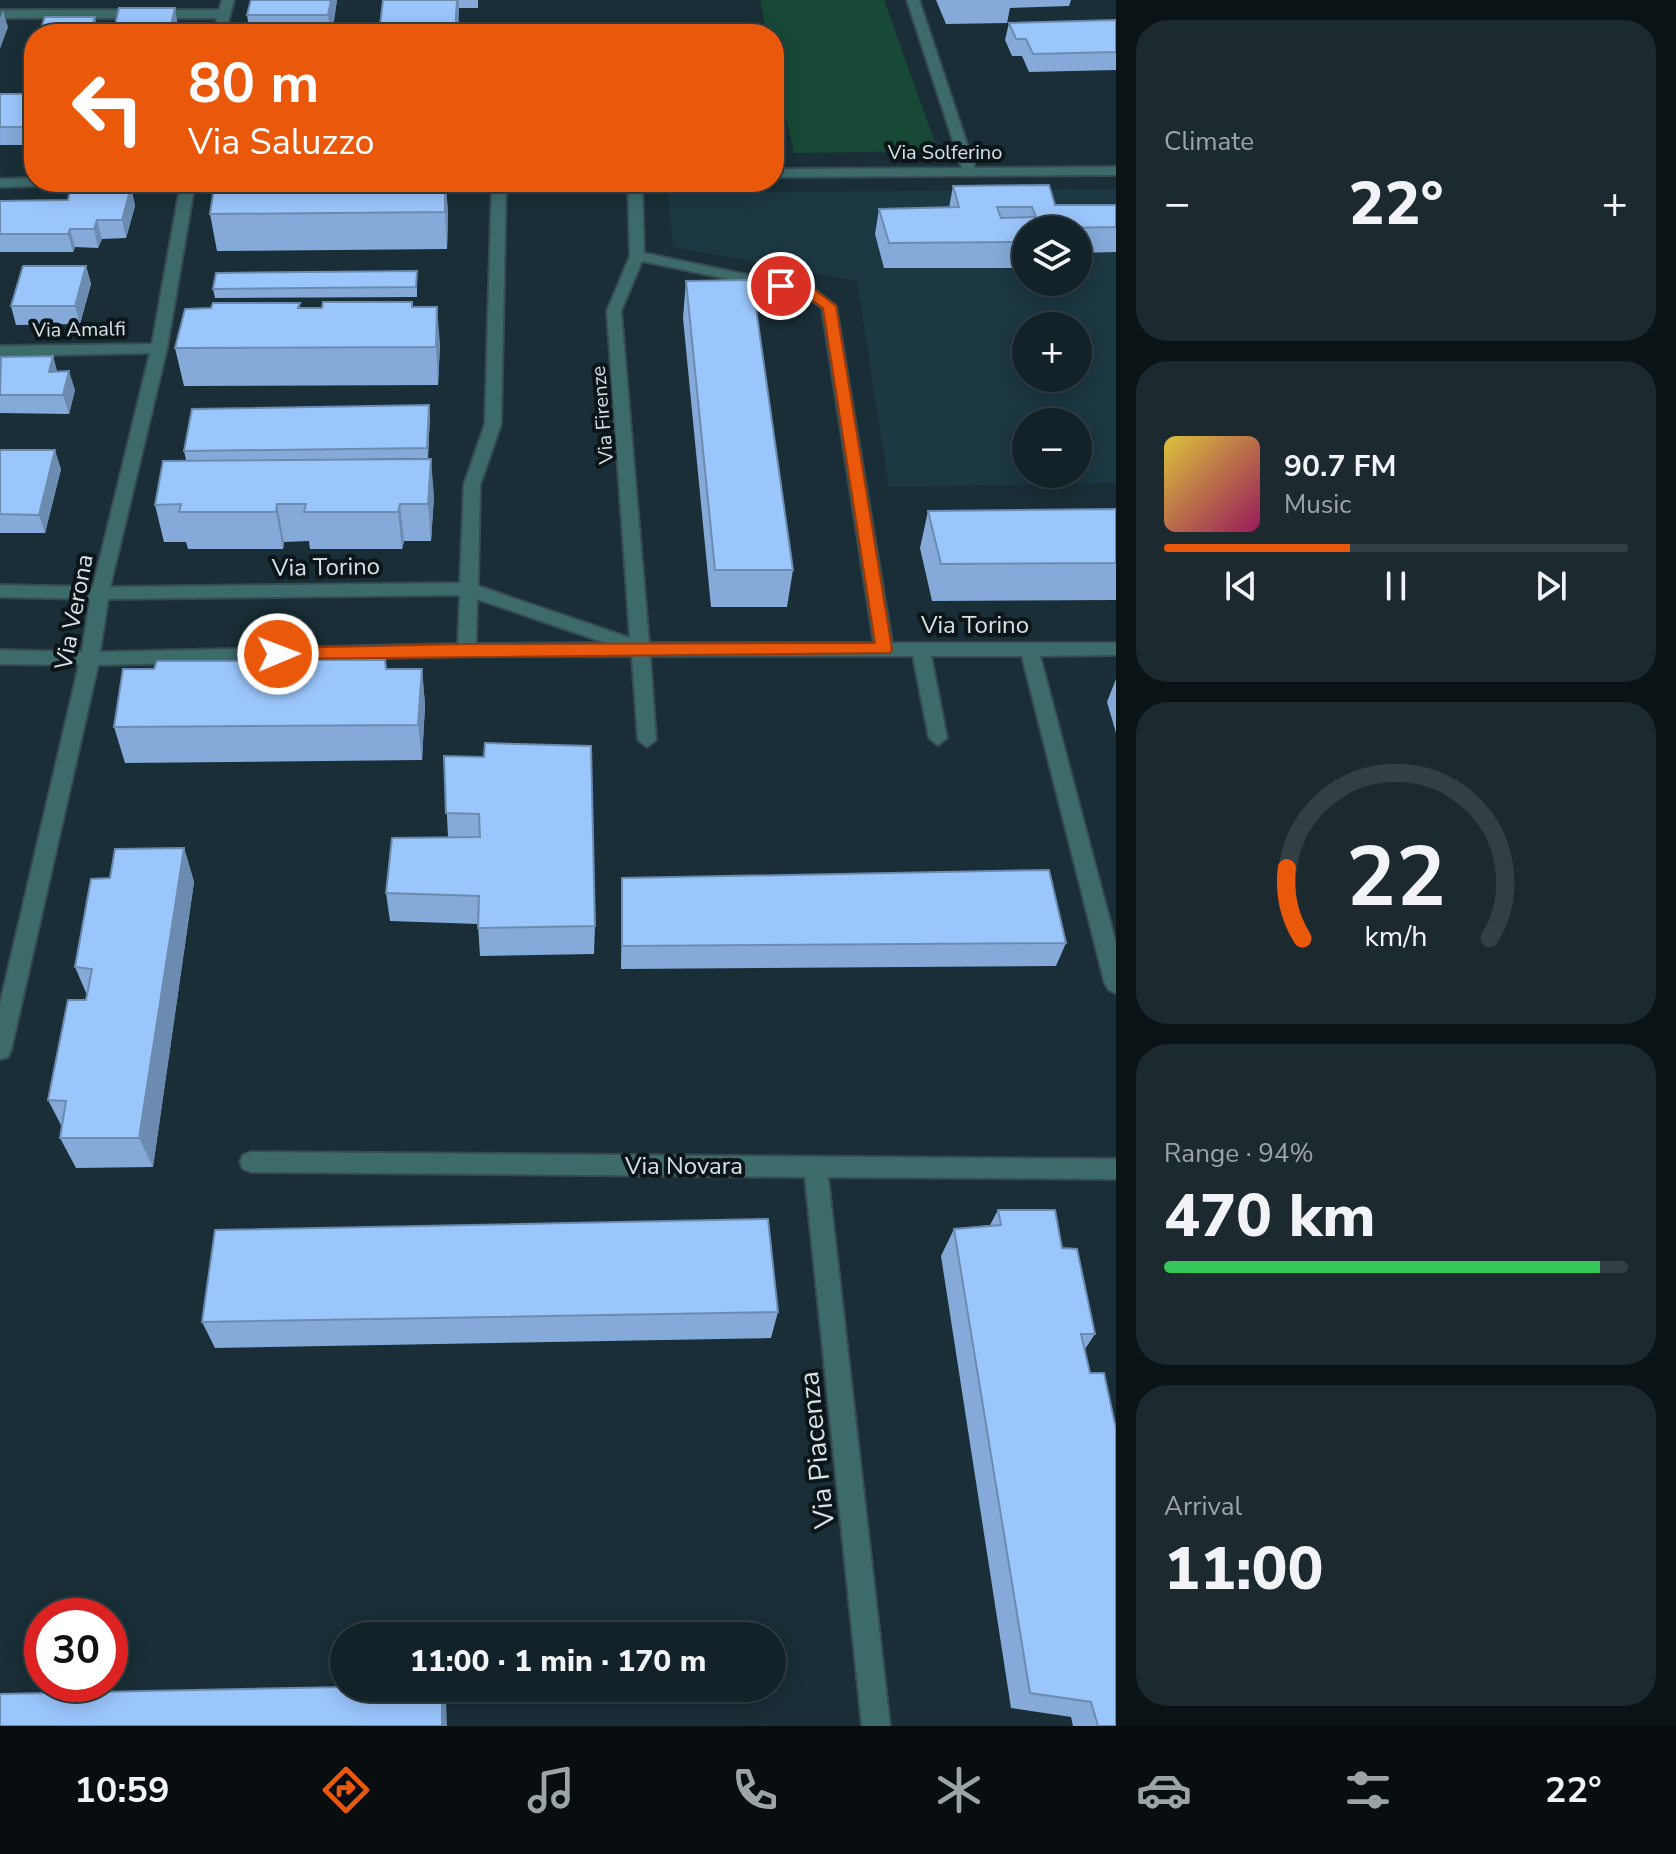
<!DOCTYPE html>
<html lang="en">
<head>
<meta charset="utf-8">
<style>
	body { margin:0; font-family:"Nunito Sans",sans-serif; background:#1c2a30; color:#f1f3f6; height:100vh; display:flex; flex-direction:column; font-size:30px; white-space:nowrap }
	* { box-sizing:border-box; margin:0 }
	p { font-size:26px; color:#9da4a8 }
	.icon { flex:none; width:44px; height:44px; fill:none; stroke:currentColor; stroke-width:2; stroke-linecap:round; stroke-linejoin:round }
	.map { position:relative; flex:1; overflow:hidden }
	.details { display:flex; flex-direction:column; gap:20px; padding:20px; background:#0a1316; width:560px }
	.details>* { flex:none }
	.banner { position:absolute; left:24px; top:24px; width:760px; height:168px; border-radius:32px; box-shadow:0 4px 20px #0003,0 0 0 2px #323f45; background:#ea580c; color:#fff; overflow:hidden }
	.controls { position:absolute; left:1012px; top:216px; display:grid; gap:16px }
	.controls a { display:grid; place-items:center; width:80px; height:80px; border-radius:50%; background:#132228; box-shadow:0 4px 20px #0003,0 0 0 2px #323f45; font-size:40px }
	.speed { position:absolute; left:24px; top:1598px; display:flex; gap:16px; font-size:40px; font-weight:700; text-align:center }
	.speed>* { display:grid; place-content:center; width:104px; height:104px; border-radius:50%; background:#132228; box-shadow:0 4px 20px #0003,0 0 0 2px #323f45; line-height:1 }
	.speed .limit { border:12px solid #d22; background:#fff; color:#111 }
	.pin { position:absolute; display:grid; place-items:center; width:68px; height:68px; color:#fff; margin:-34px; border:4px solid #fff; border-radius:50%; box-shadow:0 2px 8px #0007 }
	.me { position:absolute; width:88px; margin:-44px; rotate:89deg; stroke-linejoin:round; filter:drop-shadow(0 0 6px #0008) }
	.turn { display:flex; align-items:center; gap:28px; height:168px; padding:0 32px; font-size:36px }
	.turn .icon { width:104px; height:104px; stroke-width:2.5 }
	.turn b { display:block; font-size:56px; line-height:68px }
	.big { font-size:60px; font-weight:800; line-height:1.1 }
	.details .card { flex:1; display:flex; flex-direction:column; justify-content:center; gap:12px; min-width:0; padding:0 28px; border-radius:32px; background:#1c2a30 }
	.details .dial { align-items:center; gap:0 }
	.dial svg { height:208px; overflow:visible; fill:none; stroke:#323f45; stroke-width:7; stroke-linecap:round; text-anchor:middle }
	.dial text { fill:#f1f3f6; stroke:none }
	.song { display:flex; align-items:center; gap:24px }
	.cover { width:96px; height:96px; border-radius:12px; background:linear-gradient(135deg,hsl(50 70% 55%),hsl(330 70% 35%)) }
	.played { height:8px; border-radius:4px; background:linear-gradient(90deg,#ea580c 40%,#323f45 40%) }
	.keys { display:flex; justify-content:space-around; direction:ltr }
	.heat { display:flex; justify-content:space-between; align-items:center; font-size:44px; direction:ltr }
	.charge { height:12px; border-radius:6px; background:linear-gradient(90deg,#34c759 94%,#323f45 0) }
	.trip { position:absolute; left:330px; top:1622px; width:456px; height:80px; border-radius:40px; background:#132228; box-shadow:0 4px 20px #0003,0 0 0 2px #323f45; font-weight:800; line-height:80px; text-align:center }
	.tab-bar { display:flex; height:128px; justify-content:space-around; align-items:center; background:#080e10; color:#9da4a8 }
	.tab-bar .icon { width:56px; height:56px }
	.tab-bar .active { color:#ea580c }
	.tab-bar b { font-size:36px; color:#f1f3f6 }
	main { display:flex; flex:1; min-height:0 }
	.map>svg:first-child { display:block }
	.built { fill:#1c3843; fill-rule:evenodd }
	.green { fill:#174936 }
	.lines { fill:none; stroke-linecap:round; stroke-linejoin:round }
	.minor-casing { stroke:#374b52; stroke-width:4 }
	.minor { fill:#3d6b6a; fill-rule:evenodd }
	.wall { fill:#85aad9 }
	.shaded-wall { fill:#6c8bb0 }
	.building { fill:#9bc6fc; stroke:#6c8bb0; stroke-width:2; fill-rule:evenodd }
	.route { fill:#ea580c; stroke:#983908; stroke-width:2 }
	.labels { text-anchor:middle; stroke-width:8; stroke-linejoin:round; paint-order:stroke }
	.far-street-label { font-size:20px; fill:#d6e2e7; stroke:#0c1518 }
	.street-label { font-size:24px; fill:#d6e2e7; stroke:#0c1518 }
	.near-street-label { font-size:28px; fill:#d6e2e7; stroke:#0c1518 }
</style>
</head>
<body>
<main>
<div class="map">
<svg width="1116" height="1726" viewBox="0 0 1116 1726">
	<rect width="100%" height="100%" fill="#192e36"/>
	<path class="built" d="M1116 189V483L889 487 857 281 673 247 668 193ZM1026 230H1078V282H1026ZM1026 326H1078V378H1026ZM1026 422H1078V474H1026Z"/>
	<path class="green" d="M760 0H884L938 151 794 153 774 64V34H767Z"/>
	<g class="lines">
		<defs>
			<path id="minor" d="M222 0H234L225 34H213L217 18H0V10H219Z
				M907 0H919L975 168 1116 167V175L774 177V169L962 168Z
				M34 178V182H46L39 186 0 187V179Z
				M181 182H195L167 348 110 587 460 583 464 485 485 424 492 182H506L501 424 480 485 478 586 630 638 607 311 630 256 628 182H642L644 253 814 289 836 306 892 643H1116V655L1040 656 1116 944V993L1109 990 1105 984 1022 656H931L947 738 938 745 929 738 913 656H650L656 740 647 747 638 740 632 656H467L98 665 11 1050 8 1057 0 1059V1004L79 665 0 664V650L82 652 90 599 0 597V585L93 587 150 353 0 356V346L152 344ZM642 261 804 295 822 308 874 643H649L621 311ZM460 595 458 644 100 652 108 599ZM477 599 606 643 476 644Z
				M251 1152 1116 1159V1179L828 1177 890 1726H862L805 1177 251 1172 243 1169 240 1162 243 1155Z"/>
		</defs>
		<use href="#minor" class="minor-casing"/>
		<use href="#minor" class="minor"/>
	</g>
	<path class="wall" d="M251 0H337L332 34H250L247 15Z
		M383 0H478V8H459L458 34H379Z
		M936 0H1071L1069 6 1010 8 1007 23 946 24Z
		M1116 20V70L1029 72 1022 56H1012L1005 40 1009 23Z
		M0 94H34V145H0Z
		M446 182 448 216 447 249 217 251 210 214Z
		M953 186 1055 205H1116V252L1078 253V230H1026V268H884L875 234 879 209 949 208Z
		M131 187 135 206 126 238 102 239 98 248 75 247 73 252H0V201L68 200Z
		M86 266 91 284 80 324 16 325 11 306Z
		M417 271V297L215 298 213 289Z
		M686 281 793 570 787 607H711L683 318Z
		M300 303V308L412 307 440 344 438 385 184 386 175 348 211 308Z
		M53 356 57 372 75 390 69 414 0 413V359Z
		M430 415 428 458 279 460 434 496 431 541H404L402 549H310L309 541 284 542 283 549H188L186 542H164L155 505 186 460 184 451Z
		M0 450 61 469 45 533H0Z
		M1116 509V600L932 601 920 548 928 511Z
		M258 669H422L425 705 422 760 125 763 114 727Z
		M1116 679V733L1107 702Z
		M444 756 595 926 594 954 480 956 478 924 390 921 386 893 448 837Z
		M184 848 194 882 153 1167 76 1168 60 1138 62 1127 48 1100 86 1000 87 995 75 967 110 878Z
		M622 878 1066 943 1056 966 621 969Z
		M998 1210 1062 1248 1095 1334 1085 1349 1116 1726H1073L1071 1717 1011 1708 941 1256 954 1229 990 1225Z
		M778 1312 771 1338 215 1348 202 1322Z"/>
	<path class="shaded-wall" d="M331 0H337L332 34H330L328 15Z
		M457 0H459V8L458 34H455Z
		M175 8 178 25 176 34H169Z
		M3 10 8 27 0 49V18Z
		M95 17 97 26 94 34H89Z
		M446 182 448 216 447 249 445 212Z
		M131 187 135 206 126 238 122 220Z
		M97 220 102 239 98 248 94 229Z
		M70 229 75 247 73 252 68 234Z
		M86 266 91 284 80 324 75 306Z
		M437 307 440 344 438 385 436 347Z
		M53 356 58 375 49 372Z
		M69 371 75 390 69 414 63 395Z
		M429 405 430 415 428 458 427 448Z
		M55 450 61 469 45 533 39 515Z
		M431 459 434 496 431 541 428 504Z
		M277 504 284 542 283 549 276 512Z
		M400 504 404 541 402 549 398 512Z
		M422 669 425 705 422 760 418 725Z
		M184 848 194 882 153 1167 139 1138Z
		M442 1688 446 1700 447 1726H442Z"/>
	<path class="building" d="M251 0H331L328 15H247Z
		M383 0H457L455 34H379Z
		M119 8H175L169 34H113Z
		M45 17H95L89 34H39Z
		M1116 20V52L1033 54 1026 39H1016L1009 23Z
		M284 30H330L329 34H283Z
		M0 94H34V123L33 127H0Z
		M215 182H445V212L210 214Z
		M1049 185 1055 205H1116V227L1064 228 1065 230H1026V242L889 243 879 209 959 207 953 186ZM997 207H1032L1036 217 1001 218Z
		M71 187H131L122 220H97L94 229H70L68 234H0V201L68 200Z
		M23 266H86L75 306H11Z
		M417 271 416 287 213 289 216 273Z
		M752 280 793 570H715L686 281Z
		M323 302H412V307H437L436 347 175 348 185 309 211 308 213 303H300L298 308H322Z
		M53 356 49 372 69 371 63 395H0L1 357Z
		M429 405 427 448 184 451 192 409Z
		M0 450H55L39 515 0 514Z
		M431 459 428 504H400L398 512H304L306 504H277L276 512H179L181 504 155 505 163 461Z
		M1116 509V563L941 564 928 511Z
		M284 660H385L386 669H422L418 725 114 727 123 669H154L157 661H256L254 669 285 670Z
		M485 743 591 746 595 926 478 928 479 896 386 893 392 838 480 837 479 814 446 813 444 756 484 757Z
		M184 848 139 1138H60L66 1101 48 1100 68 1000H86L92 969 75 967 91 879 110 878 115 849Z
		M1049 870 1066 943 622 946V878Z
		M998 1210H1055L1062 1248 1077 1249 1095 1334H1081L1090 1373H1104L1116 1429V1726H1098L1091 1702 1030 1693 954 1229 1001 1225Z
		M768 1219 778 1312 202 1322 215 1230Z
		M344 1687V1688H442V1726H0V1694Z"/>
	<path class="route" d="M781 282 814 289 836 306 892 649 890 653 272 659 270 654 278 648 467 644 875 643 823 308 805 295 776 288 774 286Z"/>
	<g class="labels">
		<g class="far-street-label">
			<text x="945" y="159">Via Solferino</text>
			<text transform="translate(79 329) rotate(-1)" y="7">Via Amalfi</text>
			<text transform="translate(602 415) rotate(-95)" y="7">Via Firenze</text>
		</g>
		<g class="street-label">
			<text transform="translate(326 567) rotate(-1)" y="8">Via Torino</text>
			<text transform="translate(74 612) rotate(-79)" y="8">Via Verona</text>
			<text x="975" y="633">Via Torino</text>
			<text x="684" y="1174">Via Novara</text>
		</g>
		<g class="near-street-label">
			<text transform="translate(816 1450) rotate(-96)" y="10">Via Piacenza</text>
		</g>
	</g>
</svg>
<div class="controls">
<a><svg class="icon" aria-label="layers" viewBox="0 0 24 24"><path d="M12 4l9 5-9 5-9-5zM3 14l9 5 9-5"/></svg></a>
<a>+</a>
<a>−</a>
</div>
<div class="speed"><div class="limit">30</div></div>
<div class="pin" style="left:781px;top:286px;background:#d93025"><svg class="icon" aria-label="arrive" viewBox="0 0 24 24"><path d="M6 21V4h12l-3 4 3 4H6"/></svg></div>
<svg class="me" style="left:278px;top:654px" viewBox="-20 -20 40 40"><circle r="17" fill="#ea580c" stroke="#fff" stroke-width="3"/><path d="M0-11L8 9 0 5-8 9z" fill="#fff"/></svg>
<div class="trip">11:00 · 1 min · 170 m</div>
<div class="banner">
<div class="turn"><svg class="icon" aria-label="left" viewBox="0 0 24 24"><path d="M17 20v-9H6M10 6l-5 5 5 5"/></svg><div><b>80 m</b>Via Saluzzo</div></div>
</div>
</div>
<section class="details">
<div class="card"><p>Climate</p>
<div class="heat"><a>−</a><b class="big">22°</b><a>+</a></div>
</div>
<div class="card">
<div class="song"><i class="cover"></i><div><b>90.7 FM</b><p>Music</p></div></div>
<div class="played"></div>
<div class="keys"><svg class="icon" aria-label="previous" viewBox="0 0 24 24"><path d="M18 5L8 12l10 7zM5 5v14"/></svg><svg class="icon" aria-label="pause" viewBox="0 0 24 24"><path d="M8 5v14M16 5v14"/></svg><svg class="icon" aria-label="next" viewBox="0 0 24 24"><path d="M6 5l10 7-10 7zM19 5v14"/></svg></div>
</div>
<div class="card dial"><svg viewBox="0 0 100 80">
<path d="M14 69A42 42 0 1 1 86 69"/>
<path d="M14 69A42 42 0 0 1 8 42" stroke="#ea580c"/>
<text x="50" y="56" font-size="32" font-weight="700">22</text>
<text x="50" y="72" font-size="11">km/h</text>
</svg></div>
<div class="card"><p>Range · 94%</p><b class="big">470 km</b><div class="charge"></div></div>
<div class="card"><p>Arrival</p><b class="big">11:00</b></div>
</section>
</main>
<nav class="tab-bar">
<b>10:59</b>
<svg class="icon active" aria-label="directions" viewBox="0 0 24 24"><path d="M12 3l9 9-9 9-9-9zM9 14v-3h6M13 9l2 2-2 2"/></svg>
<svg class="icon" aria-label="music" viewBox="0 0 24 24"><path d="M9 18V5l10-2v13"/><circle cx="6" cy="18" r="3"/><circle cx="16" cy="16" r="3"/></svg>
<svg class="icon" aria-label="phone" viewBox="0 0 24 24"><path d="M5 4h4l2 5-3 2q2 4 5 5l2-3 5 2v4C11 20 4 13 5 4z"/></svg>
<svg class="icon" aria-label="climate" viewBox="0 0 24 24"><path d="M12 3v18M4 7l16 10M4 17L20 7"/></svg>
<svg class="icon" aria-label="car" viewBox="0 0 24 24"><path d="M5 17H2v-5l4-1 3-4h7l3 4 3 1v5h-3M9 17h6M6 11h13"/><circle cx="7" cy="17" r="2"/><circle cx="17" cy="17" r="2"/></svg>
<svg class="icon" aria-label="filters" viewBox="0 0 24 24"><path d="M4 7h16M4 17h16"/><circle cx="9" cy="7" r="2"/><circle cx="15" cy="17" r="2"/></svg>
<b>22°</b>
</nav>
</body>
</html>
